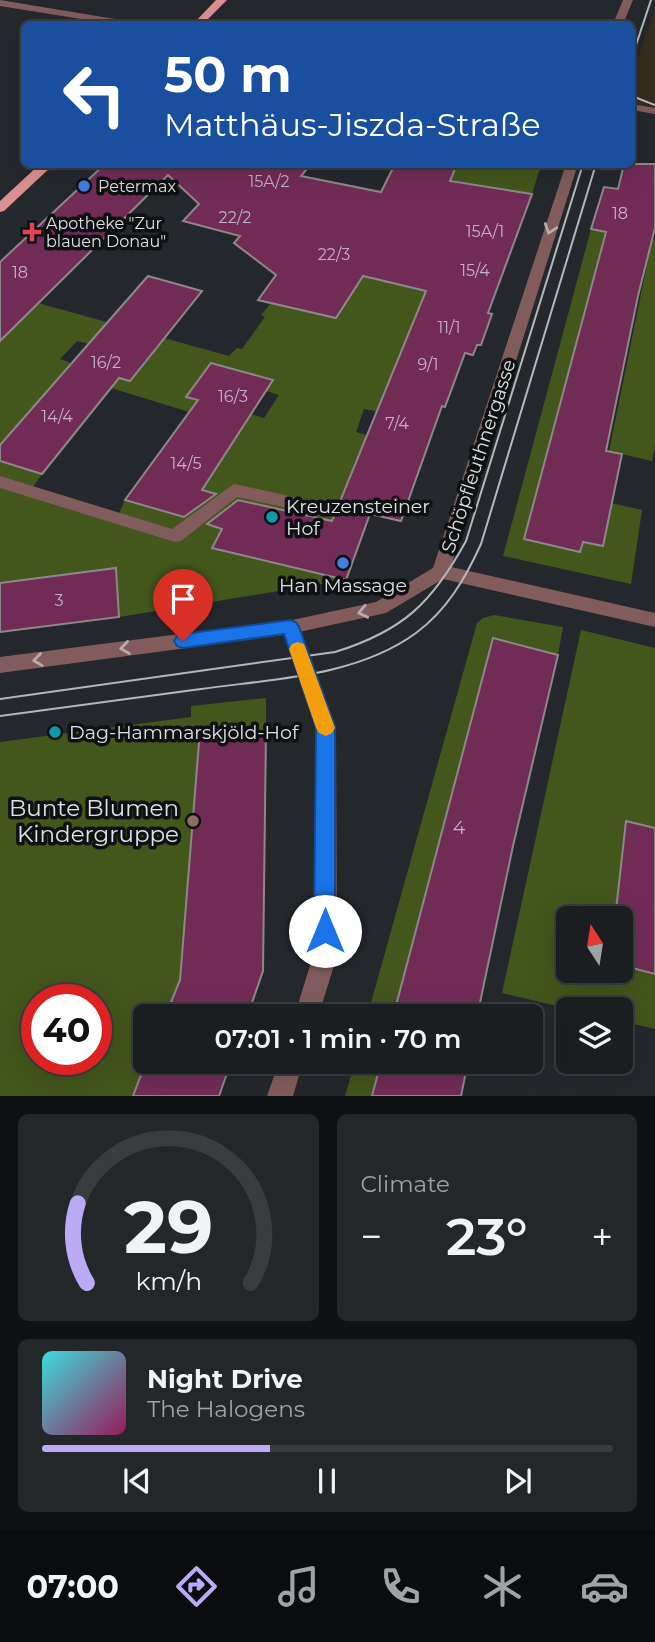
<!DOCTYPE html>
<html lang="en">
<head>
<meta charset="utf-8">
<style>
	body { margin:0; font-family:Montserrat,sans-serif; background:#24272a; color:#f1f3f6; height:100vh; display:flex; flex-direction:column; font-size:26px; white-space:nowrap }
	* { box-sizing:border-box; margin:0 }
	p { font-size:23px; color:#a0a2a5 }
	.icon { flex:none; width:38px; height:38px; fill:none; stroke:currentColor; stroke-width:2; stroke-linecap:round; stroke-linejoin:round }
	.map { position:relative; height:1096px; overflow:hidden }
	.panel { display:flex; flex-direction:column; gap:18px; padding:18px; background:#0f1012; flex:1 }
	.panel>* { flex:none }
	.guide { position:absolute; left:21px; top:21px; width:614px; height:147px; border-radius:10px; box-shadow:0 7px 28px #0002,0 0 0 2px #393c3f; background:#1a4fa0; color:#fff; overflow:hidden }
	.needle { width:46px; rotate:348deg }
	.tools { position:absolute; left:556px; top:906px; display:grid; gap:14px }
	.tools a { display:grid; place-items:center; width:77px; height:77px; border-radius:10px; background:#1b1e21; box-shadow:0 7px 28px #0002,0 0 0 2px #393c3f; font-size:35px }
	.speed { position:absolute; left:21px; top:984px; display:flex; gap:14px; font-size:35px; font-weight:700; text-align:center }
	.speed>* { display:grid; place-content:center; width:91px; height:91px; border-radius:50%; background:#1b1e21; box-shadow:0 7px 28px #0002,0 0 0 2px #393c3f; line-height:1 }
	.speed .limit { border:10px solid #d22; background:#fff; color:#111 }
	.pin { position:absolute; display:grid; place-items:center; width:60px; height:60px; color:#fff; margin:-72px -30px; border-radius:50% 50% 50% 0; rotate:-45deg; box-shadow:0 0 7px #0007 }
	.pin .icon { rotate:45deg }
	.me { position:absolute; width:77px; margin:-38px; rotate:0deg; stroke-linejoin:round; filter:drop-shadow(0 0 5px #0008) }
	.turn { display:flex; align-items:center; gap:24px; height:147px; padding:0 28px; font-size:32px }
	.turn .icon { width:91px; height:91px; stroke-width:2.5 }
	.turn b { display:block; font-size:49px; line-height:60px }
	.big { font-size:52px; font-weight:600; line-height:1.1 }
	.panel .card { flex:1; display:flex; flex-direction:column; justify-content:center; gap:10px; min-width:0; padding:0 24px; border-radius:10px; background:#24272a }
	.panel .dial { align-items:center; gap:0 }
	.dial svg { height:182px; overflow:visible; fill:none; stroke:#393c3f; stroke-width:7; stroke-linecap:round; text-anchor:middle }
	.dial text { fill:#f1f3f6; stroke:none }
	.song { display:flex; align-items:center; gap:21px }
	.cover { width:84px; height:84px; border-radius:10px; background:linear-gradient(135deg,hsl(180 70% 55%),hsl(330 70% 35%)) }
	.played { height:7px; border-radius:4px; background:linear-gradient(90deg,#bbaaf6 40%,#393c3f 40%) }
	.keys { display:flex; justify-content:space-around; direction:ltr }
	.heat { display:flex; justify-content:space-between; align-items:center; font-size:38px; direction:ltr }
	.panel .tiles { flex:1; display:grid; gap:18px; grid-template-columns:1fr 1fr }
	.card:last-child { grid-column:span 2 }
	.trip { position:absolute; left:133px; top:1004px; width:410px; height:70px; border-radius:10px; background:#1b1e21; box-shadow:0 7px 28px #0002,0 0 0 2px #393c3f; font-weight:600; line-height:70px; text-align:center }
	.tab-bar { display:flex; height:112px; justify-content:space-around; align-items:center; background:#0b0c0d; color:#a0a2a5 }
	.tab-bar .icon { width:49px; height:49px }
	.tab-bar .selected { color:#bbaaf6 }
	.tab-bar b { font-size:32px; color:#f1f3f6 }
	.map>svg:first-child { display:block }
	.commercial { fill:#372d1d }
	.green { fill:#43561c; fill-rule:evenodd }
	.building { fill:#712c56; stroke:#8e878a; stroke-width:2 }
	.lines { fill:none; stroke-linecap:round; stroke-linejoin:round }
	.service { fill:#825c5d; fill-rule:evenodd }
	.minor { fill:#825c5d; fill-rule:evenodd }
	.tertiary { fill:#825c5d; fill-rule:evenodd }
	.primary { fill:#dd9092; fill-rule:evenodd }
	.tram { stroke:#b4b7ba; stroke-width:2 }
	.oneway { stroke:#b9abad }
	.route { fill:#1a73e8; stroke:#114b97; stroke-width:2 }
	.slow { fill:#f59e0b }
	.shop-dot { fill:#3f7fe0; stroke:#0e1012; stroke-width:2.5 }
	.health-dot { fill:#e0444e; stroke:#0e1012; stroke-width:2.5 }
	.culture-dot { fill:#0f9aa8; stroke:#0e1012; stroke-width:2.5 }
	.education-dot { fill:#8d6e63; stroke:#0e1012; stroke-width:2.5 }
	.labels { text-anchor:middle; stroke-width:7; stroke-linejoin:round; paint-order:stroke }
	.number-label { font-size:16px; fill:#c3b3c0 }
	.far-poi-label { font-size:16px; fill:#dee0e3; stroke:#0e1012; text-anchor:start }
	.street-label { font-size:19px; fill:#dee0e3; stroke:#0e1012 }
	.poi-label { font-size:19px; fill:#dee0e3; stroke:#0e1012; text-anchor:start }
	.near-number-label { font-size:19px; fill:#c3b3c0 }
	.near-poi-label { font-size:23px; fill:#dee0e3; stroke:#0e1012; text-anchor:end }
</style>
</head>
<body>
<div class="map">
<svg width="655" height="1096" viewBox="0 0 655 1096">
	<rect width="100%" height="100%" fill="#24282c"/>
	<path class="commercial" d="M655 10V108L632 104V74Z"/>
	<path class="green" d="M457 165H541L532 194 450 181Z
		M591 229 605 232 524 539 579 552 583 542 603 546 611 503 642 510 631 584 503 556Z
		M652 240H655V446L652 461 609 451Z
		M369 266 406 274 399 285 415 289 441 282 426 292 376 411 364 409 356 432 367 435 332 521 237 499 212 547 346 580 119 617 116 569 0 583V461L42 474 30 491 117 518 125 500 184 517 251 414 264 418 279 395 266 391 273 380 222 366 214 377 203 374 186 396 197 400 189 412 111 388 119 378 130 381 148 358 77 341 60 359 71 363 0 445V341L38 303 229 356 237 348 242 349 265 317 261 315 271 303 336 318Z
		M494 615 563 627 558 655 493 639 393 1017H367L477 623 483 618Z
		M581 630 655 648V1029L621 1021V1010H574L502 993ZM569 919H621V971H569Z
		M266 698V730H200L180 980 165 1017H145L146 1062 133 1096H0V742L191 717V706ZM37 999H96V1059H37Z
		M355 1062H381L372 1096H345Z"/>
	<path class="building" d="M105 164H311L301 176 381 192 395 164H457L450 181 532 194 488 313 492 314 481 345H477L473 355 465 353 445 407 442 406 401 521 370 514 346 580 212 548 222 529 207 524 238 500 332 521 426 291 363 276 336 318 258 300 276 275 234 243 240 236 183 221 199 204 168 175 0 341V262Z
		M624 164H655V228L638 296 606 451 622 454 603 546 583 542 580 552 524 539 606 232 591 229 604 187 618 189Z
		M148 276 202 291 130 381 119 378 42 474 0 461V445Z
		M211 363 273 380 202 490 216 494 184 517 125 500 198 400 186 397Z
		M116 568 119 617 0 632V583Z
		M493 638 558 655 513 846 477 1017H393Z
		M200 730H266L263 971 247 1017H165L180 980Z
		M626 821 655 828V974L621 965V919H615Z
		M146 1062H231L219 1096H133Z
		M381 1062H468L461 1096H372Z"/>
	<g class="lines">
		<path class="service" d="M0 476 172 529 234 484 321 503 329 509 321 515 237 497 181 541 175 542 0 488Z"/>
		<path class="minor" d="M0 0 127 21 132 24H112L0 6Z
			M623 0H633L623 24H613Z
			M632 104 655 108V114L632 110Z
			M566 164H578L451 567 655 613V627L443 579 386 613 290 634 283 632 281 627 283 622 376 602 433 568Z"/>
		<path class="tertiary" d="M290 620 297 622 299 627 336 727 337 956 318 1017H294L313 956 316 727 284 635 0 673V657Z
			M279 1062H303L293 1096H267Z"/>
		<path class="primary" d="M216 0H227L203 24H193Z
			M40 164H54L4 211 0 212V201Z"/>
		<path class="tram" d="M632 57 651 0
			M632 96 655 105
			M0 699 335 652C403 631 432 603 466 541L583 164
			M0 716C67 707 134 698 201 689 271 679 356 677 416 633 447 610 465 579 481 544L596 164"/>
	</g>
	<defs><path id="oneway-chevron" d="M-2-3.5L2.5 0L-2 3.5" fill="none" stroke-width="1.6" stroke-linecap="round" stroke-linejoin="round" transform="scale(1.75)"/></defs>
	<g class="oneway">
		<use href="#oneway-chevron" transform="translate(550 229) rotate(109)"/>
		<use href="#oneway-chevron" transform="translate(363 612) rotate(168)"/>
		<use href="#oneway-chevron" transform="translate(125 648) rotate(172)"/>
		<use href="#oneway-chevron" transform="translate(38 660) rotate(173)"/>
	</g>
	<path class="route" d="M290 620 296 622 299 627 335 727V931L332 938 325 941 317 938 314 931 316 727 284 634 183 648 177 646 174 641 177 636 183 634Z"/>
	<path class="slow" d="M298 642 304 644 306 649 335 728 332 733 326 736 319 733 316 728 289 649 292 644Z"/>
	<g class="shop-dot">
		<circle cx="84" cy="186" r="7"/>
		<circle cx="343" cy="563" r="7"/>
	</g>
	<path class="health-dot" d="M28.5 221.5h7v7h7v7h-7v7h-7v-7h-7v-7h7z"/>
	<g class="culture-dot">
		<circle cx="272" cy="517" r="7"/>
		<circle cx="55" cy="732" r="7"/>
	</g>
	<circle class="education-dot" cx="193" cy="821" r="7"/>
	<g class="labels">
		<g class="number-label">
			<text x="269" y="187">15A/2</text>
			<text x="620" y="219">18</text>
			<text x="235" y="223">22/2</text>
			<text x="485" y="237">15A/1</text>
			<text x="334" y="260">22/3</text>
			<text x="475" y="276">15/4</text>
			<text x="20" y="278">18</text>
			<text x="449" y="333">11/1</text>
			<text x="106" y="368">16/2</text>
			<text x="428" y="370">9/1</text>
			<text x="233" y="402">16/3</text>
			<text x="57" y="422">14/4</text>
			<text x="397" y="429">7/4</text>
			<text x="186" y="469">14/5</text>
			<text x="59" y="606">3</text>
		</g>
		<g class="far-poi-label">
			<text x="98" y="192">Petermax</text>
			<text x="46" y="229">Apotheke "Zur<tspan x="46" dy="18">blauen Donau"</tspan></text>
		</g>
		<g class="street-label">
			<text transform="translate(478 456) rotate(-72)" y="7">Schöpfleuthnergasse</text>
		</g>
		<g class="poi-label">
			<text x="286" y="513">Kreuzensteiner<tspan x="286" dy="22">Hof</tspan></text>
			<text x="343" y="592" text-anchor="middle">Han Massage</text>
			<text x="69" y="739">Dag-Hammarskjöld-Hof</text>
		</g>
		<g class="near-number-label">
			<text x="459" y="834">4</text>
		</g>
		<g class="near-poi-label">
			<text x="179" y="816">Bunte Blumen<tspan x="179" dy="26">Kindergruppe</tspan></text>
		</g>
	</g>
</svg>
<div class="tools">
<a><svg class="needle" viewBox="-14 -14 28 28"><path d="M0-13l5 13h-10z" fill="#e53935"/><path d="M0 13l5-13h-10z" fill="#a0a2a5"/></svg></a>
<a><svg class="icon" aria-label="layers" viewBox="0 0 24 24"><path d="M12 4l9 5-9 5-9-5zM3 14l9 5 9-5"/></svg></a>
</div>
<div class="speed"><div class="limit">40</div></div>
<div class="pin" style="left:183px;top:641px;background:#d93025"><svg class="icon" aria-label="arrive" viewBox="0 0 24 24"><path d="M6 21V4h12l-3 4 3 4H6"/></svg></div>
<svg class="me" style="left:325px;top:931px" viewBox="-20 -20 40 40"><circle r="19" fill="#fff"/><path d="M0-13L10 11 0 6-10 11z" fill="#1a73e8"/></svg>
<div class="trip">07:01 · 1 min · 70 m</div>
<div class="guide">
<div class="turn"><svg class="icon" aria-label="left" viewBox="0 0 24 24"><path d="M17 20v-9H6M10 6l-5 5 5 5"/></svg><div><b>50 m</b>Matthäus-Jiszda-Straße</div></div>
</div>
</div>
<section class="panel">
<div class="tiles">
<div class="card dial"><svg viewBox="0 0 100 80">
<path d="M14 69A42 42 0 1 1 86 69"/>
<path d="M14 69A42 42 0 0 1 10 34" stroke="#bbaaf6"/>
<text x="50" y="56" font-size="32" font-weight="700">29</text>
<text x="50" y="72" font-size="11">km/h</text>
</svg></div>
<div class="card"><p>Climate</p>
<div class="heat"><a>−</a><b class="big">23°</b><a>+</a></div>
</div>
<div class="card">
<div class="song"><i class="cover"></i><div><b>Night Drive</b><p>The Halogens</p></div></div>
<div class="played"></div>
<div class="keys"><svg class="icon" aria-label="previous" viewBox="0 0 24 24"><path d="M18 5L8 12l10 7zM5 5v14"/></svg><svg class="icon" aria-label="pause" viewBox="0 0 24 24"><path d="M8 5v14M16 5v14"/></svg><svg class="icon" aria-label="next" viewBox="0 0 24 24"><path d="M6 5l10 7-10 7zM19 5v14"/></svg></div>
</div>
</div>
</section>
<nav class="tab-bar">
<b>07:00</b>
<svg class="icon selected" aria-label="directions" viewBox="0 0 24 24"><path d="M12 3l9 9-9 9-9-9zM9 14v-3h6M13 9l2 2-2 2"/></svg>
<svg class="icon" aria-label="music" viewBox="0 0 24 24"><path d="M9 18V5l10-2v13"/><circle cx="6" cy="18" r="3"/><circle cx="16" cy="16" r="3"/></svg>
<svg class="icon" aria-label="phone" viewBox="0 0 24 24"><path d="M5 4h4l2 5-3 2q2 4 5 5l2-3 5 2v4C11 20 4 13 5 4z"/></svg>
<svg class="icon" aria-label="climate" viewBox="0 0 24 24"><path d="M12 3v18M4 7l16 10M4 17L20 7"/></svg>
<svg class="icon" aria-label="car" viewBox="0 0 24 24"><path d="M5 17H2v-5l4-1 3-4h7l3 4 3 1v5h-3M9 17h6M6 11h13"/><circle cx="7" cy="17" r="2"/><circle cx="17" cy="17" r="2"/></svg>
</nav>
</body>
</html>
